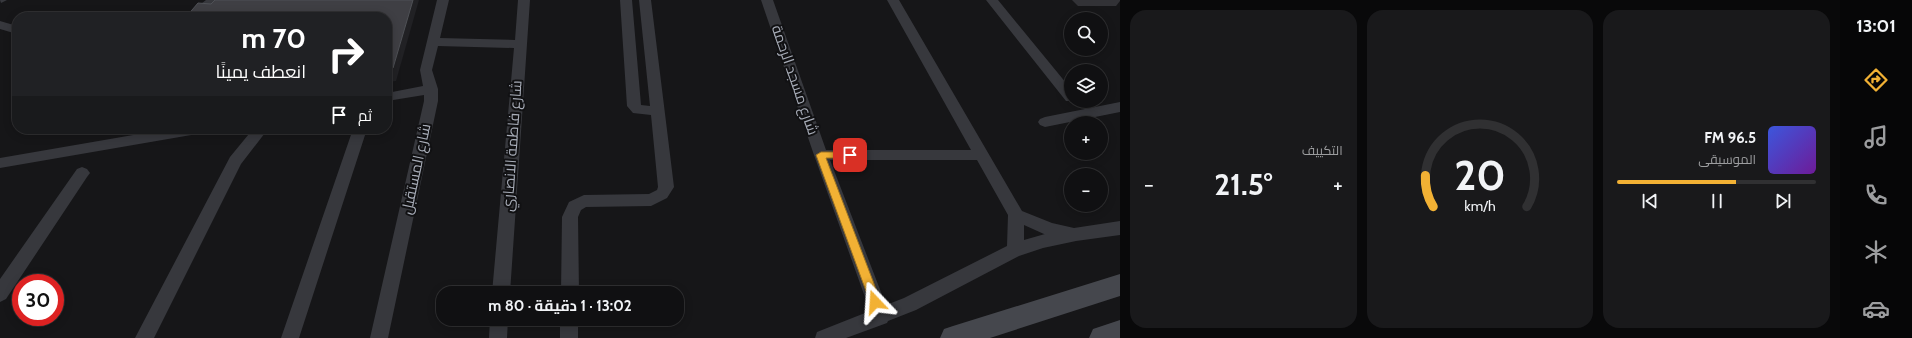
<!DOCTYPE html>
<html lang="ar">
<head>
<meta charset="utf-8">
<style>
	body { margin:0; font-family:Cabin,Cairo,sans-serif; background:#19191b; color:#f1f3f6; direction:rtl; height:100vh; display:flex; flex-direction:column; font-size:15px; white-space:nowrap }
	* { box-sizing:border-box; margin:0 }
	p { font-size:13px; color:#9c9d9f }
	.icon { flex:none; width:22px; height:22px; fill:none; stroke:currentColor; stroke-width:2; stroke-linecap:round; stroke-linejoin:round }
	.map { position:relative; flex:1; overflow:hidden; direction:ltr }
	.drawer { display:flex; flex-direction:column; gap:10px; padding:10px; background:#09090a; width:720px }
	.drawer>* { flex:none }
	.guide { position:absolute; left:12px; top:12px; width:380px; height:122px; border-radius:16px; box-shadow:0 2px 10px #0003,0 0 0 1px #303032; direction:rtl; background:#202124; color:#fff; overflow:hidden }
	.controls { position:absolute; left:1064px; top:12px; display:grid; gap:8px }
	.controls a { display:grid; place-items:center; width:44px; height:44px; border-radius:50%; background:#101012; box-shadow:0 2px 10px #0003,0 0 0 1px #303032; font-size:20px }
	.speed { position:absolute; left:12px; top:274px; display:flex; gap:8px; font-size:20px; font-weight:700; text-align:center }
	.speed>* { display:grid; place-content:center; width:52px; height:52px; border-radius:50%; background:#101012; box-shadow:0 2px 10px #0003,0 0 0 1px #303032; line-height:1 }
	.speed .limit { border:6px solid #d22; background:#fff; color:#111 }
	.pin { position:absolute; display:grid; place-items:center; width:34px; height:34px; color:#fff; margin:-17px; border-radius:8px; box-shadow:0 2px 6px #0006 }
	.me { position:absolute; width:44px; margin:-22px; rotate:340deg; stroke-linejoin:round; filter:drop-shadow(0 0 3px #0008) }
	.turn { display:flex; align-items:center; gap:14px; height:84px; padding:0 20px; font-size:18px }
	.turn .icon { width:52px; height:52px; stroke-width:2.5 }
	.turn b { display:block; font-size:28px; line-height:34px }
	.then { display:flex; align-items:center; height:38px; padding:0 20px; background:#0003; gap:8px; font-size:15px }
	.big { font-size:30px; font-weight:700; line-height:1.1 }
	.drawer .widget { flex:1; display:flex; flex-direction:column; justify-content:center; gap:6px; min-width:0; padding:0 14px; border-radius:16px; background:#19191b }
	.drawer .dial { align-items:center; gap:0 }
	.dial svg { height:104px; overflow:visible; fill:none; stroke:#303032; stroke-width:7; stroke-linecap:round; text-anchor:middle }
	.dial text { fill:#f1f3f6; stroke:none }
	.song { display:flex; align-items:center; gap:12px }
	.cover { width:48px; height:48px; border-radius:6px; background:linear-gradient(135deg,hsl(230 70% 55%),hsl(280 70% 35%)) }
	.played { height:4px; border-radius:2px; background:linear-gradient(90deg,#f2b134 60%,#303032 60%) }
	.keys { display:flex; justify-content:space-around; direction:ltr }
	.heat { display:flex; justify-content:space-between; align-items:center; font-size:22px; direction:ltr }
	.drawer .tiles { flex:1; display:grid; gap:10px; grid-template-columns:repeat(3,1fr) }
	.trip { position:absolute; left:436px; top:286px; width:248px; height:40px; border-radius:16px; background:#101012; box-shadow:0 2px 10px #0003,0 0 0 1px #303032; font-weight:700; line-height:40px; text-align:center; direction:rtl }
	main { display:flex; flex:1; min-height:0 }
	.tabs { display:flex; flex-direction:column; width:72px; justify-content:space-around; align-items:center; background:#060607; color:#9c9d9f }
	.tabs .icon { width:28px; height:28px }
	.tabs .selected { color:#f2b134 }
	.tabs b { font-size:18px; color:#f1f3f6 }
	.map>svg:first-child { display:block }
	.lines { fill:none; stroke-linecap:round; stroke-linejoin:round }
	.minor { fill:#37383d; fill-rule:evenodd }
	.secondary { fill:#45474d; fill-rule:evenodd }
	.wall { fill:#323236 }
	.shaded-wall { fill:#212124 }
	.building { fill:#3f3f44; stroke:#4f5156 }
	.route { fill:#f2b134; stroke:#9d7322 }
	.labels { text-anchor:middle; stroke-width:4; stroke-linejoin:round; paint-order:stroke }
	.street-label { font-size:15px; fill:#a8adb8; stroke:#111113 }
</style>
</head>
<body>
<main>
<nav class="tabs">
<b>13:01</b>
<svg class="icon selected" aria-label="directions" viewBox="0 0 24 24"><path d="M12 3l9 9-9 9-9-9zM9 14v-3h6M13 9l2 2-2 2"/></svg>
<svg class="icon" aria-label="music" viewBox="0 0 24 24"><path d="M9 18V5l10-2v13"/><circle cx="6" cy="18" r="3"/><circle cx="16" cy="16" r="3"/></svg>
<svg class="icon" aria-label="phone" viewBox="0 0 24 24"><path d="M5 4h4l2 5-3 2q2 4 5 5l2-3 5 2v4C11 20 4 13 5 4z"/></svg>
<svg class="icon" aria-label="climate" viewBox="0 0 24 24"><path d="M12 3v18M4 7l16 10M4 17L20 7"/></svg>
<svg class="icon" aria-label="car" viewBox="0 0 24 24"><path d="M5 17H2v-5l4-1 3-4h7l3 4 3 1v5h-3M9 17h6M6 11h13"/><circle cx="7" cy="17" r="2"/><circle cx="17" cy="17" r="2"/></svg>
</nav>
<section class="drawer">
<div class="tiles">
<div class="widget">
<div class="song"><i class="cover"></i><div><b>96.5 FM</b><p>الموسيقى</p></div></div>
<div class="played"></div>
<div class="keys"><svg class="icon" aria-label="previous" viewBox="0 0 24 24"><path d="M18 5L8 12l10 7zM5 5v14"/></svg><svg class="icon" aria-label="pause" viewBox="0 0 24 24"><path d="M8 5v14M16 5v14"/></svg><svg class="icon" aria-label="next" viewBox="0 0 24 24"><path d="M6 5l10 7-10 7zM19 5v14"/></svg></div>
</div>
<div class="widget dial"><svg viewBox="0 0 100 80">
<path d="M14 69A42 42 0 1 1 86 69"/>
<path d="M14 69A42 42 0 0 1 8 45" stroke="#f2b134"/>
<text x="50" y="56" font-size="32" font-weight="700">20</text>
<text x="50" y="72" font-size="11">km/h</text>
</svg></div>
<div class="widget"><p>التكييف</p>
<div class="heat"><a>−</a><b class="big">21.5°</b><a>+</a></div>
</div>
</div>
</section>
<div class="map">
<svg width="1120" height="338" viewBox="0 0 1120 338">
	<rect width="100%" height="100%" fill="#161618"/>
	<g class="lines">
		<path class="minor" d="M0 0H7L1 3Z
			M206 0H219L197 17H184Z
			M437 0H449L440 38 515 40 518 0H530L510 293H492L514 48 438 46 432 70 438 89V101L388 338H370L424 101V95L387 101V93L423 86 420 70Z
			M620 0H632L641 105 650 106 639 0H651L674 187 667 198 651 206 586 207 581 210 578 217 579 293H561L562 217 569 202 584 195 649 194 657 190 658 187 651 115 633 113 627 106Z
			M761 0H773L826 150H971L887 0H899L1022 211 1052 223 1074 228 1120 221V235L1076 241 1043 248 1019 256 916 310 888 321 887 323 846 338H815L817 332 870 311 814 155ZM830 160H977L1008 215 1007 246 904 298 886 305ZM1024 225 1044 234H1045L1024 240Z
			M986 0H998L1071 89V101H1076H1066Z
			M0 21 17 26V34L0 29Z
			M1120 102V112L1045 127 1040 125 1038 122 1040 119 1045 117Z
			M168 129H204L202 132 197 134 0 168V158Z
			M253 129H268L241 164 154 338H135L230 157Z
			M353 129H367L299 338H281Z
			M82 167 87 169 90 173 87 177 6 299 0 302V279L77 169Z
			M490 319H508L507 338H489Z
			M560 319H578V338H560Z"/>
		<path class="secondary" d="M1120 274V296L990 338H940L944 329 953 326Z
			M1120 320V338H1089L1093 329Z"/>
	</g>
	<path class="wall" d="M1072 0H1120V1L1116 6H1078Z"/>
	<path class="shaded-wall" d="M413 0H419L396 81 387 82V69Z"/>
	<path class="building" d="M215 0H413L393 68 387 69V17H186L198 3 211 4Z"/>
	<path class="route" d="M821 152H850L855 155 850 158H826L881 302 879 305 875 307 871 305 870 302 816 155Z"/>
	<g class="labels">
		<g class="street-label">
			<text transform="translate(795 80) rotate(71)" y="5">شارع مسجد الرحمة</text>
			<text transform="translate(512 146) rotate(-86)" y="5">شارع فاطمة الانصاري</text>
			<text transform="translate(416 169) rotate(-78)" y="5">شارع المستقبل</text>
		</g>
	</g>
</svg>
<div class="controls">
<a><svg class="icon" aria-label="search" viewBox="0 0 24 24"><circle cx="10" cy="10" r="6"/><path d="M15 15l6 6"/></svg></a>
<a><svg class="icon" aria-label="layers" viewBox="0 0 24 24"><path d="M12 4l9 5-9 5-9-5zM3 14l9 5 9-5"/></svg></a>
<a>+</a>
<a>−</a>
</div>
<div class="speed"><div class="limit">30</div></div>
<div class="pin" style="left:850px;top:155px;background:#d93025"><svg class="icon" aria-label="arrive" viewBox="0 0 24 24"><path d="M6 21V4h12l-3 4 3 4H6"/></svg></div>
<svg class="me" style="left:875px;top:302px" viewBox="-20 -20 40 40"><path d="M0-17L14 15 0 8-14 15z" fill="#f2b134" stroke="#fff" stroke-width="4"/></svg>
<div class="trip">13:02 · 1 دقيقة · 80 m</div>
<div class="guide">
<div class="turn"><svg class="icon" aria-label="right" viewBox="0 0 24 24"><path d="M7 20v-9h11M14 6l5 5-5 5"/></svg><div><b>70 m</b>انعطف يمينًا</div></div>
<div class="then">ثم<svg class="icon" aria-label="arrive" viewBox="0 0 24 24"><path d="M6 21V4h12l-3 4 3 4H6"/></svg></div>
</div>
</div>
</main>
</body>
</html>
